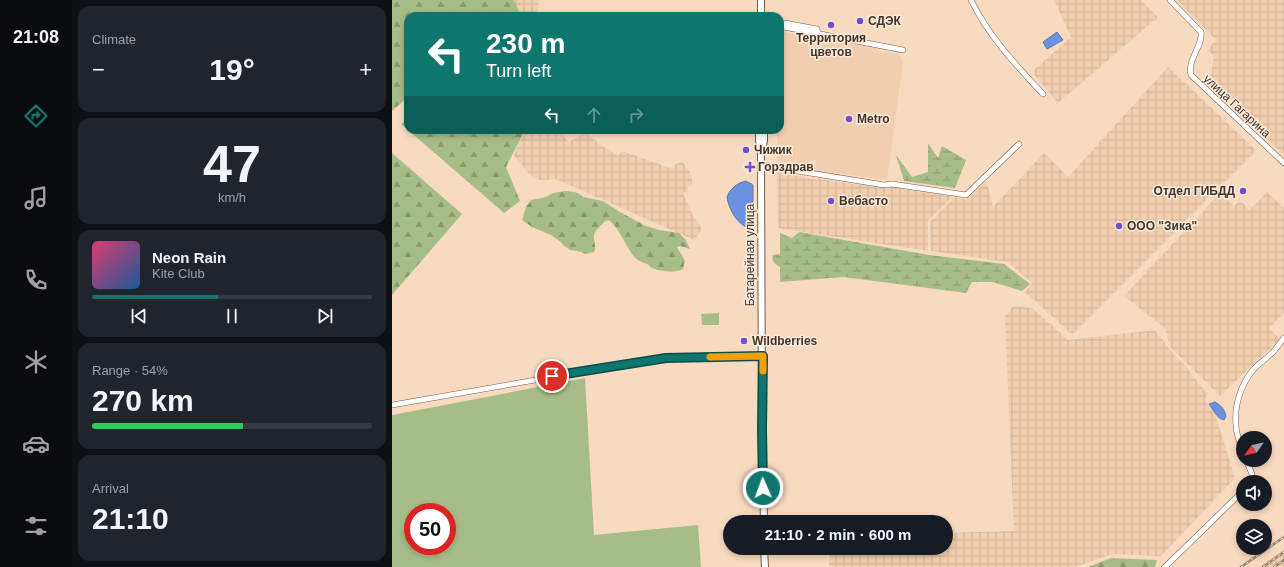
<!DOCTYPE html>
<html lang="en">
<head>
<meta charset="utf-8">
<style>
	body { margin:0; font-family:Helvetica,sans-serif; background:#20242c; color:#f1f3f6; height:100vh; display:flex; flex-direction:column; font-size:15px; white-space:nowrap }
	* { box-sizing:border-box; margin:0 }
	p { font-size:13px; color:#9ea1a6 }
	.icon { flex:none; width:22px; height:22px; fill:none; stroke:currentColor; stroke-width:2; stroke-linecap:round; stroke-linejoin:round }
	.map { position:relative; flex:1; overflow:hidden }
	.sheet { display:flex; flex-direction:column; gap:6px; padding:6px; background:#0d0f14; width:320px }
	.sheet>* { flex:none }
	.top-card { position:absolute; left:12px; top:12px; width:380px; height:122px; border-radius:12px; box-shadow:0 2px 6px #0003; background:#0f766e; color:#fff; overflow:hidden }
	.needle { width:26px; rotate:236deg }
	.fabs { position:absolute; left:844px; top:431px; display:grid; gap:8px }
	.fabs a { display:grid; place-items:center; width:36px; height:36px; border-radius:50%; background:#171b24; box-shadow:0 2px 6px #0003; font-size:20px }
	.speed { position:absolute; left:12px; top:503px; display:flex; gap:8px; font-size:20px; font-weight:700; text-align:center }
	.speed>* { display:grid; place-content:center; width:52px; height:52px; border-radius:50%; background:#171b24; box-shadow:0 2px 6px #0003; line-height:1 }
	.speed .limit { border:6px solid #d22; background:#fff; color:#111 }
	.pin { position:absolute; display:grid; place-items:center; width:34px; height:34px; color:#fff; margin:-17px; border:2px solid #fff; border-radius:50%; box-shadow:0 1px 4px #0007 }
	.me { position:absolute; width:44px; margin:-22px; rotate:358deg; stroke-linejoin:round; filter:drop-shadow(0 0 3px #0008) }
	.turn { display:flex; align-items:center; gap:14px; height:84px; padding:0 16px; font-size:18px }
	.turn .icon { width:52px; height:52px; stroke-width:2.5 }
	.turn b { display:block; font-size:28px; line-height:34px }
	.lanes { display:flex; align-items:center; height:38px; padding:0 16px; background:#0003; justify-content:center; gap:20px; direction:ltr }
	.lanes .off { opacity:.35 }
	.big { font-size:30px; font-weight:700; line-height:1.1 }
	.sheet .tile { flex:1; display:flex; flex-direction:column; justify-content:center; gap:6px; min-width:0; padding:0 14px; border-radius:12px; background:#20242c }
	.sheet .dial { align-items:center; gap:0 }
	.dial b { font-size:52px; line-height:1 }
	.song { display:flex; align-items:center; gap:12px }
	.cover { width:48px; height:48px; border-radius:6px; background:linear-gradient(135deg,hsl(340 70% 55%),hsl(210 70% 35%)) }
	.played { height:4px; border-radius:2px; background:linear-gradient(90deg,#0f766e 45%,#363941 45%) }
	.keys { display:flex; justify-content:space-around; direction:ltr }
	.heat { display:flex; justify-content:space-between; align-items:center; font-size:22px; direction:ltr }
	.charge { height:6px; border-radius:3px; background:linear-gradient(90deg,#34c759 54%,#363941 0) }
	.trip { position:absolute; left:331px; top:515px; width:230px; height:40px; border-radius:20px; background:#171b24; box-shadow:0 2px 6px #0003; font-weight:700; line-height:40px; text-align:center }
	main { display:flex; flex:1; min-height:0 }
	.tab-bar { display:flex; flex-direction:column; width:72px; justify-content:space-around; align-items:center; background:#090b0e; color:#9ea1a6 }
	.tab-bar .icon { width:28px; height:28px }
	.tab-bar .active { color:#0f766e }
	.tab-bar b { font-size:18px; color:#f1f3f6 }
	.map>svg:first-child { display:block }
	.built { fill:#f1ceaf }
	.industrial { fill:url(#industrial-grid) }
	.grass { fill:#a7bd87; fill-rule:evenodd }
	.forest { fill:url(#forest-firs) }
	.wetland { fill:url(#wetland-marsh) }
	.water { fill:#6a92e0; stroke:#5e76aa }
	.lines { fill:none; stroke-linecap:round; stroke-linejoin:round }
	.minor-casing { stroke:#755c45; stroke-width:6 }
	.major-casing { stroke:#755c45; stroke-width:8 }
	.minor { stroke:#fff; stroke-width:5 }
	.major { stroke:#fff; stroke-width:6 }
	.rail-casing { stroke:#988472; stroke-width:2.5 }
	.rail { stroke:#fceada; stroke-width:1; stroke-dasharray:3; stroke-linecap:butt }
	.route-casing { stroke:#0a4d48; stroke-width:10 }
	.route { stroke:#0f766e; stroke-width:7 }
	.slow { stroke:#f59e0b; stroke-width:7 }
	.poi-dot { fill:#6f4ec8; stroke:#fceada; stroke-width:1.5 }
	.labels { text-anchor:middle; stroke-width:3; stroke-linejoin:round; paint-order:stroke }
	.poi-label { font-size:12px; font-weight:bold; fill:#41352b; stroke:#fceada; text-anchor:start }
	.street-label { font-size:12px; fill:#41352b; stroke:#fceada }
</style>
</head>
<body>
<main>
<nav class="tab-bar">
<b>21:08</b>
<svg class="icon active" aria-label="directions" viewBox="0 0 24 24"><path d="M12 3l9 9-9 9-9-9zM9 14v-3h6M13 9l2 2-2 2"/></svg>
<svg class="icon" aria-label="music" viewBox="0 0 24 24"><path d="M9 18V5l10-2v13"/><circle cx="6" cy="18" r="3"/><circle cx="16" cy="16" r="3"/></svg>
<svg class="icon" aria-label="phone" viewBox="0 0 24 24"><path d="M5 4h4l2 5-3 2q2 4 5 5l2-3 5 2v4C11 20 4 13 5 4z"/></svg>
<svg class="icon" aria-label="climate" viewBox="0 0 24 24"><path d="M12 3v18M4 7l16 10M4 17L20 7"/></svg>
<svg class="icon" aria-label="car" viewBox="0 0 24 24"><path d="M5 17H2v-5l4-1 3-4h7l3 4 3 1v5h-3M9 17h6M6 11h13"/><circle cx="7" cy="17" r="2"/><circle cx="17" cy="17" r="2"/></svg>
<svg class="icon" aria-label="filters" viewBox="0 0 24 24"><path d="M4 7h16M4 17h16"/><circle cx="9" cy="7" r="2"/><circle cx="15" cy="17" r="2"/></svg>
</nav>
<section class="sheet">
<div class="tile"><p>Climate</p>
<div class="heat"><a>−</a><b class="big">19°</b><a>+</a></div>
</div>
<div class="tile dial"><b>47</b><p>km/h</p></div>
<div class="tile">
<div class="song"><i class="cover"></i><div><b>Neon Rain</b><p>Kite Club</p></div></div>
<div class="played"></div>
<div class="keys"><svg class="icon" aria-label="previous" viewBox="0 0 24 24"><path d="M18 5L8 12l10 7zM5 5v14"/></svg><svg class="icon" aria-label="pause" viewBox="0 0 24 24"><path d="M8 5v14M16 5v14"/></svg><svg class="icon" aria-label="next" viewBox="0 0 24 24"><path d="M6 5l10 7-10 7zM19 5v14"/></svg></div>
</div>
<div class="tile"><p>Range · 54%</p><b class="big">270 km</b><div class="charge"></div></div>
<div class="tile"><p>Arrival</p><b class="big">21:10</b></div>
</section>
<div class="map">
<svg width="892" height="567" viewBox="0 0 892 567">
	<defs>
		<pattern id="industrial-grid" width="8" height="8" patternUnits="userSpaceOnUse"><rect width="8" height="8" fill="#f1ceaf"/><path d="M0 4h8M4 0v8" fill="none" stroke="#d0b297"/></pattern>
		<pattern id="forest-firs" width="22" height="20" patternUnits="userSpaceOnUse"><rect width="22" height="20" fill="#a7bd87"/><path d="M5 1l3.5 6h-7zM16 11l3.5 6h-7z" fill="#8a9a6f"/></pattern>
		<pattern id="wetland-marsh" width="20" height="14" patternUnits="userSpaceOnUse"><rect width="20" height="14" fill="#a7bd87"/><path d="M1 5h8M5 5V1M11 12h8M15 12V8" fill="none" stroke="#8a9a6f"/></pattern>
	</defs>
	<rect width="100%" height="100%" fill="#f8dac0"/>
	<path class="built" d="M392 32 416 37 421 41 423 47 430 46 432 40 439 38 484 48 486 51 491 53 494 51 506 53 511 62 495 180 422 170 424 162 422 160 418 164H405L385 161V130H388V36Z"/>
	<path class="industrial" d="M122 0H147L145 16H121L127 12Z
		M662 0H749L766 17 666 103 640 72 679 37Z
		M785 0H892V155L858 122 860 118 819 76 822 56 816 50 824 40Z
		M776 67 864 150 680 334 633 292 640 283 616 262 539 251 538 222 563 197 575 200 594 181 601 207 652 153 676 177Z
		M135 130H166L177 142 193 132 209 145 226 156 230 151 278 168 290 161 299 174 300 184 295 186 296 191 291 193 301 216 309 227 308 232 302 240 164 179 147 180 137 174 122 155 128 140Z
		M387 172 425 180V179L497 189 498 187 561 197 536 221V251L386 228 385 173Z
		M875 192 892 208V313L877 328 888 339 828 396 778 347 773 328 732 296 828 193 842 206 848 201 858 210Z
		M621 306 640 308 676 340 763 330 784 357 791 363 815 394 813 400 824 417 843 478 769 556 720 554 683 567H437V548H554V533L622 531 613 316Z
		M892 549V567H867L881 557Z"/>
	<path class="grass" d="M327 313V325H310L309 314Z
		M193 378 202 535 306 525 309 567H0V415ZM21 512H55V546H21Z"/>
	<path class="forest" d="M0 0H122L127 12 121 16H16V97L0 111Z
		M16 119V130H133L114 167 128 201 112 213 9 124Z
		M0 153 70 214 0 295Z
		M174 191 182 192 186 193 191 197 211 201 228 212 254 226 267 230 287 233 293 239 298 249 288 246 285 247 293 261 291 269C283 273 269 272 260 268 258 267 257 265 255 264 249 262 244 260 240 254 232 242 228 230 217 220L213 221C210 225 203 230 202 235 201 241 205 246 202 252L194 254 186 251 178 250 172 246 169 242 159 235 140 227 130 220 134 207 139 200 154 197 161 193Z
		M719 558 765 560 763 567H696Z"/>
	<path class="wetland" d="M536 143 546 158 550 146 574 160 563 188 512 181 504 155 520 177 536 172Z
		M407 232 537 255 612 264 638 284 630 291 601 282H580L574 293 452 277 388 282V267C383 264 379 261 381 255L388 254V233L400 238Z"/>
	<path class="water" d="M665 32 671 40 655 49 651 42Z
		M354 181 361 185V226L358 229C345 224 337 210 335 197 338 188 346 183 354 181Z
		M823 402C829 405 833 410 834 416L832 420C825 419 821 409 817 404Z"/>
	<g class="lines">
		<defs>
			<path id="minor" d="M579 0C597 37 624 65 651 94
				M778 0 809 32C811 47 795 59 799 75L892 163
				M388 23H393L425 29 426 34
				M388 25 392 27 511 50
				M369 165 492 185 500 184 574 195 627 144
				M0 405 253 361 273 358 371 356
				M851 452C848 443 844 434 844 425 842 406 849 384 861 370 867 363 874 359 880 353 884 349 888 343 892 338
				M854 460 860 474 859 482
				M773 567 851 491"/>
			<path id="major" d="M369 0V16
				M367 130V141L369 152
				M372 522 370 429 369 153 372 141V130
				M372 548 373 567"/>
		</defs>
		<use href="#minor" class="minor-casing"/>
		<use href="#major" class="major-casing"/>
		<use href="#minor" class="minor"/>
		<use href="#major" class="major"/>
		<defs>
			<path id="rail" d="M849 567 892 537
				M871 567 892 552
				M882 567 892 560"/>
		</defs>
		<use href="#rail" class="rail-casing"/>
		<use href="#rail" class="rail"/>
	</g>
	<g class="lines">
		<defs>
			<path id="route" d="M160 376 274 358 371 356 370 429 371 488"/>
		</defs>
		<use href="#route" class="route-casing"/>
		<use href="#route" class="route"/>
		<path class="slow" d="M318 357 371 356V371"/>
	</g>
	<g class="poi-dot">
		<circle cx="468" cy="21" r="4"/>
		<circle cx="439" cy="25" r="4"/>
		<circle cx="457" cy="119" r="4"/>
		<circle cx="354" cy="150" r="4"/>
		<path d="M356 161h4v4h4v4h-4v4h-4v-4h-4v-4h4z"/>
		<circle cx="851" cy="191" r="4"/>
		<circle cx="439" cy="201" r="4"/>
		<circle cx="727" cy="226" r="4"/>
		<circle cx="352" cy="341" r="4"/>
	</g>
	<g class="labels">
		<g class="poi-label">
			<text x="476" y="25">СДЭК</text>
			<text x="439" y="42" text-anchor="middle">Территория<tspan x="439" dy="14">цветов</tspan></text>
			<text x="465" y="123">Metro</text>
			<text x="362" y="154">Чижик</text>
			<text x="366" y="171">Горздрав</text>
			<text x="843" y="195" text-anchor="end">Отдел ГИБДД</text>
			<text x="447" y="205">Вебасто</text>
			<text x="735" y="230">ООО "Зика"</text>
			<text x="360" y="345">Wildberries</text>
		</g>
		<g class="street-label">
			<text transform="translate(845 106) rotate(43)" y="4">улица Гагарина</text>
			<text transform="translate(358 255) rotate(-90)" y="4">Батарейная улица</text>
		</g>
	</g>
</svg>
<div class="fabs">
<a><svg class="needle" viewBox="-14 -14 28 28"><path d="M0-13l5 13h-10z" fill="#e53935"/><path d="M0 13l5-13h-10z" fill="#9ea1a6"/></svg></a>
<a><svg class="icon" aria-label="sound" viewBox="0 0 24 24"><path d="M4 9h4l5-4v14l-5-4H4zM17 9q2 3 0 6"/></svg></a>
<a><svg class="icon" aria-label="layers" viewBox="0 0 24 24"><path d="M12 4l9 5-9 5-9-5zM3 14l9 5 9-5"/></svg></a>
</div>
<div class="speed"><div class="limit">50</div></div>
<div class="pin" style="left:160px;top:376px;background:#d93025"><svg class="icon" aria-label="arrive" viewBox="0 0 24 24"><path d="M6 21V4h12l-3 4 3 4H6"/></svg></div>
<svg class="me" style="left:371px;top:488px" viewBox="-20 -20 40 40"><circle r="17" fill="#0f766e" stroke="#fff" stroke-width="3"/><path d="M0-11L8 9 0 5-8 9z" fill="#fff"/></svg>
<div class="trip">21:10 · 2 min · 600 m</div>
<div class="top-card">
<div class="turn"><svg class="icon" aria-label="left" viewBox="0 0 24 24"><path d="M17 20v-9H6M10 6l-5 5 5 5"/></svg><div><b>230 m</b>Turn left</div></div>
<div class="lanes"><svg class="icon" aria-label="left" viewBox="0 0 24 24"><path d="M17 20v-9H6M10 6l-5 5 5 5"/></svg><svg class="icon off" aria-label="ahead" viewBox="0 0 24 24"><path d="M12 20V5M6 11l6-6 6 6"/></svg><svg class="icon off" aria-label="right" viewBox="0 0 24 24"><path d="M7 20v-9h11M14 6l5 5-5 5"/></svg></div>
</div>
</div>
</main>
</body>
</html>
